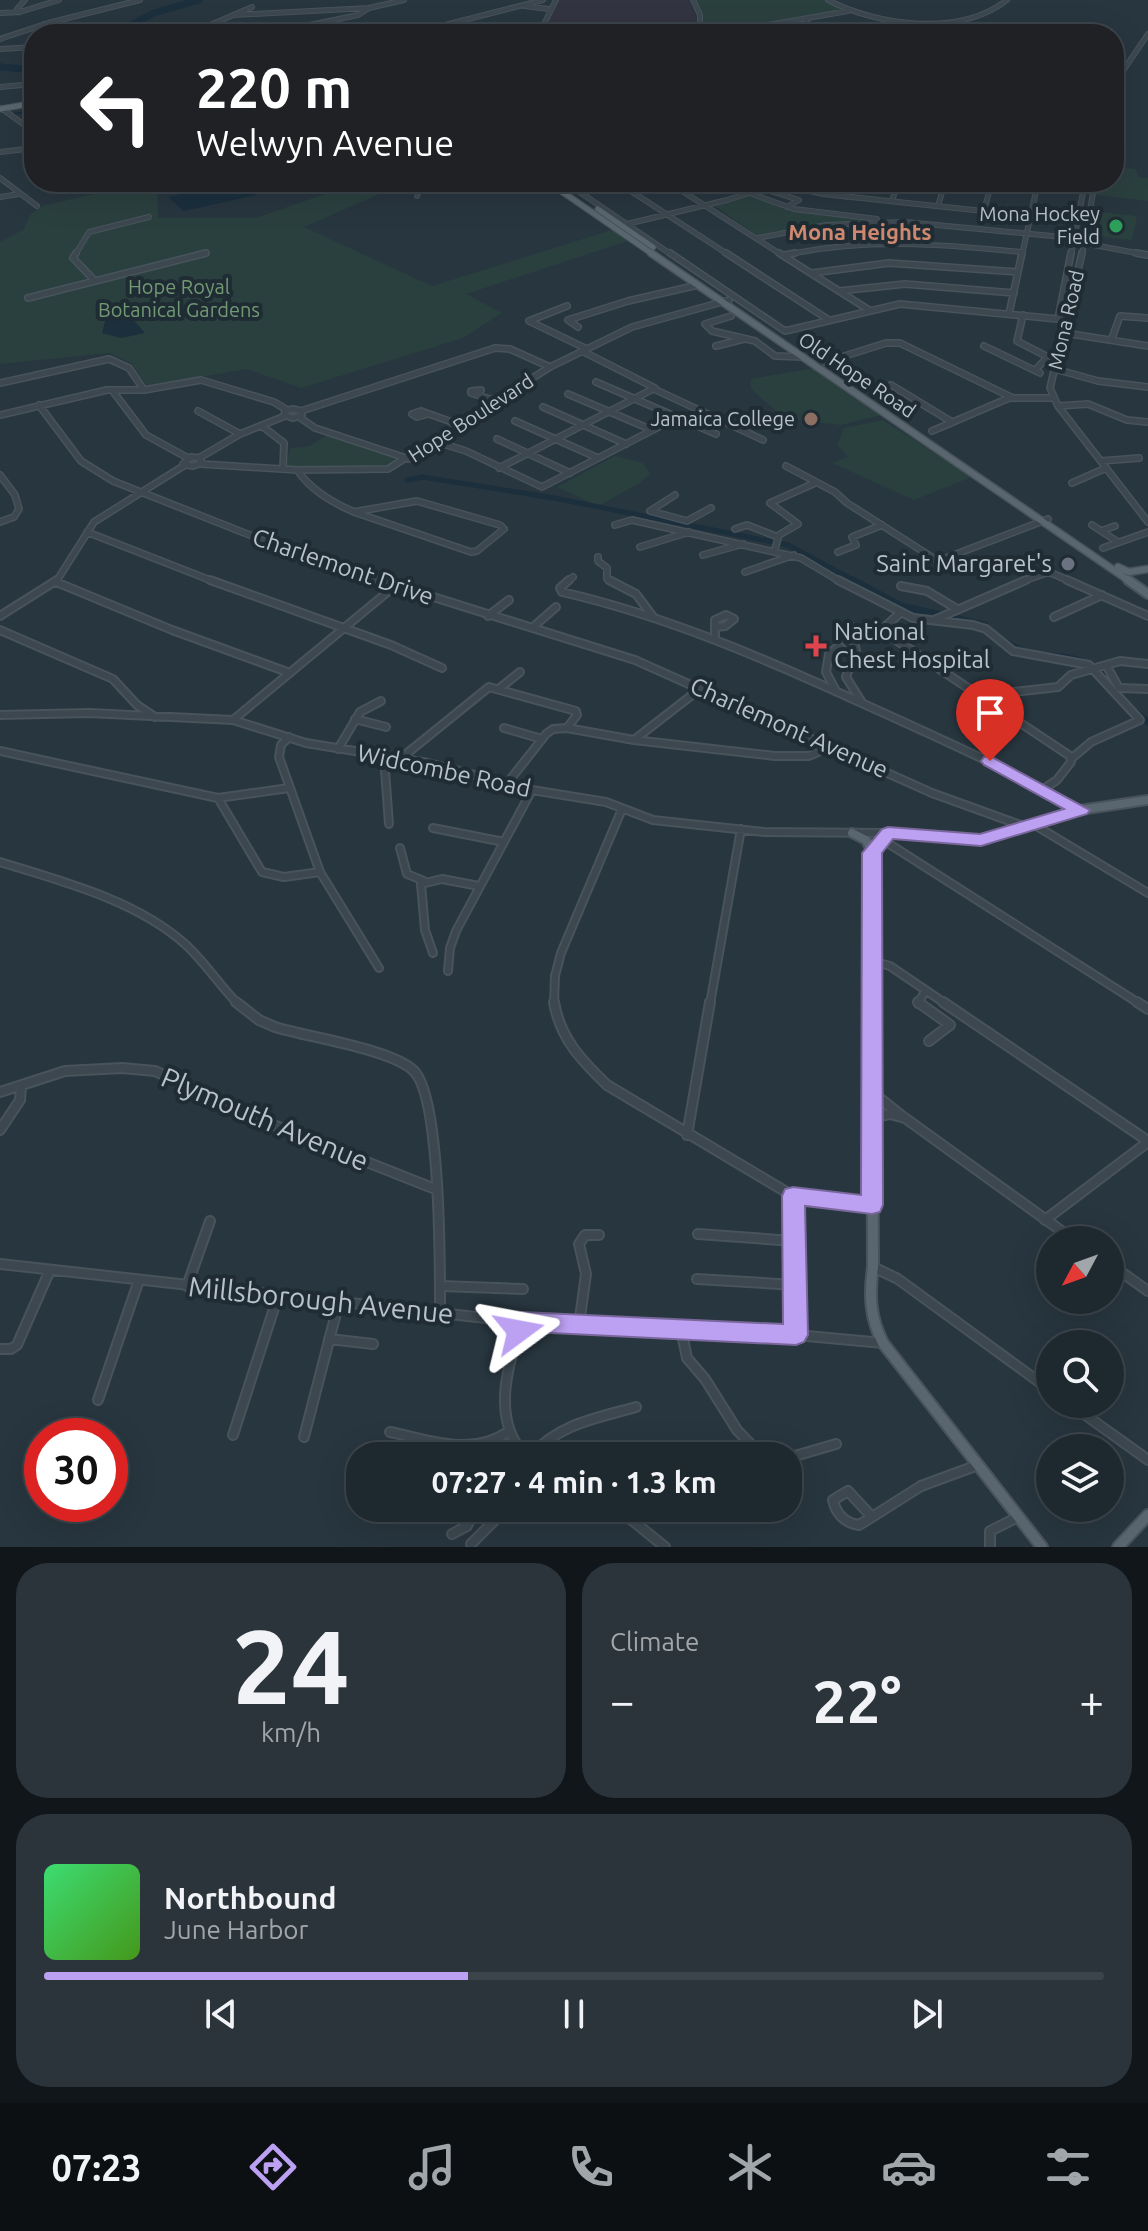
<!DOCTYPE html>
<html lang="en">
<head>
<meta charset="utf-8">
<style>
	body { margin:0; font-family:Ubuntu,sans-serif; background:#2b343b; color:#f1f3f6; height:100vh; display:flex; flex-direction:column; font-size:30px; white-space:nowrap }
	* { box-sizing:border-box; margin:0 }
	p { font-size:26px; color:#a1a6aa }
	.icon { flex:none; width:44px; height:44px; fill:none; stroke:currentColor; stroke-width:2; stroke-linecap:round; stroke-linejoin:round }
	.map { position:relative; height:1547px; overflow:hidden }
	.sheet { display:flex; flex-direction:column; gap:16px; padding:16px; background:#10161a; flex:1 }
	.sheet>* { flex:none }
	.banner { position:absolute; left:24px; top:24px; width:1100px; height:168px; border-radius:32px; box-shadow:0 8px 32px #0002,0 0 0 2px #3c444b; background:#202124; color:#fff; overflow:hidden }
	.needle { width:52px; rotate:229deg }
	.buttons { position:absolute; left:1036px; top:1226px; display:grid; gap:16px }
	.buttons a { display:grid; place-items:center; width:88px; height:88px; border-radius:50%; background:#1e282f; box-shadow:0 8px 32px #0002,0 0 0 2px #3c444b; font-size:40px }
	.speed { position:absolute; left:24px; top:1418px; display:flex; gap:16px; font-size:40px; font-weight:700; text-align:center }
	.speed>* { display:grid; place-content:center; width:104px; height:104px; border-radius:50%; background:#1e282f; box-shadow:0 8px 32px #0002,0 0 0 2px #3c444b; line-height:1 }
	.speed .limit { border:12px solid #d22; background:#fff; color:#111 }
	.pin { position:absolute; display:grid; place-items:center; width:68px; height:68px; color:#fff; margin:-82px -34px; border-radius:50% 50% 50% 0; rotate:-45deg; box-shadow:0 0 8px #0007 }
	.pin .icon { rotate:45deg }
	.me { position:absolute; width:88px; margin:-44px; rotate:77deg; stroke-linejoin:round; filter:drop-shadow(0 0 6px #0008) }
	.turn { display:flex; align-items:center; gap:28px; height:168px; padding:0 40px; font-size:36px }
	.turn .icon { width:104px; height:104px; stroke-width:2.5 }
	.turn b { display:block; font-size:56px; line-height:68px }
	.big { font-size:60px; font-weight:700; line-height:1.1 }
	.sheet .tile { flex:1; display:flex; flex-direction:column; justify-content:center; gap:12px; min-width:0; padding:0 28px; border-radius:32px; background:#2b343b }
	.sheet .dial { align-items:center; gap:0 }
	.dial b { font-size:104px; line-height:1 }
	.song { display:flex; align-items:center; gap:24px }
	.cover { width:96px; height:96px; border-radius:12px; background:linear-gradient(135deg,hsl(140 70% 55%),hsl(100 70% 35%)) }
	.played { height:8px; border-radius:4px; background:linear-gradient(90deg,#bca0f2 40%,#3c444b 40%) }
	.keys { display:flex; justify-content:space-around; direction:ltr }
	.heat { display:flex; justify-content:space-between; align-items:center; font-size:44px; direction:ltr }
	.sheet .tiles { flex:1; display:grid; gap:16px; grid-template-columns:1fr 1fr }
	.tile:last-child { grid-column:span 2 }
	.trip { position:absolute; left:346px; top:1442px; width:456px; height:80px; border-radius:32px; background:#1e282f; box-shadow:0 8px 32px #0002,0 0 0 2px #3c444b; font-weight:700; line-height:80px; text-align:center }
	.dock { display:flex; height:128px; justify-content:space-around; align-items:center; background:#0c1013; color:#a1a6aa }
	.dock .icon { width:56px; height:56px }
	.dock .on { color:#bca0f2 }
	.dock b { font-size:36px; color:#f1f3f6 }
	.map>svg:first-child { display:block }
	.medical { fill:#333441 }
	.green { fill:#2a403f }
	.water { fill:#1b2f3d }
	.lines { fill:none; stroke-linecap:round; stroke-linejoin:round }
	.stream { stroke:#1b2f3d; stroke-width:2 }
	.canal-far1 { stroke:#1b2f3d; stroke-width:5 }
	.canal { stroke:#1b2f3d; stroke-width:7 }
	.river { stroke:#1b2f3d; stroke-width:7 }
	.minor-far3-casing { stroke:#48535b; stroke-width:6 }
	.minor-far2-casing { stroke:#48535b; stroke-width:8 }
	.minor-far1-casing { stroke:#48535b; stroke-width:10 }
	.minor-casing { stroke:#48535b; stroke-width:12 }
	.major-far3-casing { stroke:#48535b; stroke-width:7 }
	.major-far2-casing { stroke:#48535b; stroke-width:9 }
	.major-far1-casing { stroke:#48535b; stroke-width:12 }
	.major-casing { stroke:#48535b; stroke-width:14 }
	.minor-far3 { stroke:#3c474f; stroke-width:4 }
	.minor-far2 { stroke:#3c474f; stroke-width:5 }
	.minor-far1 { stroke:#3c474f; stroke-width:6 }
	.minor { stroke:#3c474f; stroke-width:8 }
	.major-far3 { stroke:#5a666f; stroke-width:5 }
	.major-far2 { stroke:#5a666f; stroke-width:6 }
	.major-far1 { stroke:#5a666f; stroke-width:8 }
	.major { stroke:#5a666f; stroke-width:10 }
	.route { fill:#bca0f2; stroke:#7a689d; stroke-width:2 }
	.leisure-dot { fill:#2e9e5b; stroke:#202c34; stroke-width:3 }
	.education-dot { fill:#8d6e63; stroke:#202c34; stroke-width:3 }
	.worship-dot { fill:#6b7280; stroke:#202c34; stroke-width:3 }
	.health-dot { fill:#e0444e; stroke:#202c34; stroke-width:3 }
	.labels { text-anchor:middle; stroke-width:8; stroke-linejoin:round; paint-order:stroke }
	.far-poi-label { font-size:20px; fill:#b8c2ca; stroke:#202c34; text-anchor:end }
	.far-park-label { font-size:20px; fill:#719974; stroke:#202c34 }
	.far-street-label { font-size:20px; fill:#b8c2ca; stroke:#202c34 }
	.far-neighbourhood-label { font-size:22px; font-weight:bold; fill:#ce886f; stroke:#202c34 }
	.poi-label { font-size:24px; fill:#b8c2ca; stroke:#202c34; text-anchor:end }
	.street-label { font-size:24px; fill:#b8c2ca; stroke:#202c34 }
	.near-street-label { font-size:28px; fill:#b8c2ca; stroke:#202c34 }
</style>
</head>
<body>
<div class="map">
<svg width="1148" height="1547" viewBox="0 0 1148 1547">
	<rect width="100%" height="100%" fill="#28363f"/>
	<path class="medical" d="M556 0H688L701 31 698 34H540Z"/>
	<path class="green" d="M694 0H825L846 11 750 28 702 31 701 17Z
		M1114 167 1136 169 1138 177 1148 178V201L1096 195 1099 182H1114Z
		M114 182 157 183 158 218H256L359 182H407L304 227 432 286 615 229 631 240 466 294 502 313 463 338 301 388 247 369 147 386 131 363 109 353 0 364V242L24 229 30 215 42 206 97 193Z
		M748 196 794 211 868 221 816 225 757 235 713 205Z
		M1100 212 1137 216 1132 240 1094 236Z
		M814 368 882 415 841 425 785 419 751 389V379Z
		M883 420 972 477 914 500 832 463 848 457 837 445 844 428Z
		M329 434 404 458 382 468 287 466 290 448 309 446Z
		M615 456 643 463 650 474 640 483 598 506 557 487Z"/>
	<path class="water" d="M237 182 256 195 184 211 168 197Z
		M111 305 129 315 145 333 121 338 102 333 107 314 102 307Z"/>
	<g class="lines">
		<path class="stream" d="M13 114 34 111"/>
		<path class="canal-far1" d="M407 480 423 477 554 498 788 545 857 582"/>
		<path class="canal" d="M853 580 901 606 984 625 1004 642 1024 652
			M1052 656C1075 658 1092 661 1106 680
			M1136 713 1148 722"/>
		<path class="river" d="M114 34 154 13 199 0
			M0 67 34 70"/>
		<defs>
			<path id="minor-far3" d="M693 0 700 15V34
				M828 0C878 26 960 37 1007 0
				M525 6 549 9
				M20 12 17 9 25 0
				M0 13 20 12 59 0
				M234 15 369 8 404 0
				M806 21 814 29 835 34
				M44 24V29L61 31 59 34
				M701 31 751 28 848 11
				M178 34 194 32
				M243 34 229 30 194 32 252 7
				M266 34 358 15 369 8
				M410 34 543 0
				M539 34 556 0
				M0 39 48 23 140 0
				M0 49 34 47
				M1114 84 1148 34
				M0 87 34 84
				M1 108 34 132
				M0 152 34 148
				M0 178 37 206
				M565 182 672 255
				M617 182 729 255
				M668 182 782 255
				M773 183 823 194 1030 216
				M404 185 418 193 417 196
				M679 189 705 182
				M764 189 799 200 787 207
				M752 194 794 209 877 219
				M0 197 19 194
				M846 197 852 182
				M892 201 898 182
				M938 206 945 182
				M984 210 992 182
				M627 224 727 200 778 184
				M758 238 826 225 905 222 1083 239
				M1083 243 1147 255
				M75 255 89 232 149 217
				M199 255 206 253
				M786 255C865 238 942 244 1021 252
				M1022 255 1038 182
				M1071 255 1085 182
				M1082 255 1095 182"/>
			<path id="minor-far2" d="M76 253 73 258 95 281
				M670 253 785 331 900 304 1068 320
				M726 253 829 320
				M779 253 869 310
				M1082 253 1050 388 1058 406 1148 522
				M1136 253 1148 255
				M785 255 795 253
				M812 273 889 263 1018 272
				M839 291 905 284 1014 293
				M28 298 206 253
				M567 306 529 321 587 349
				M1009 314 1022 253
				M1023 315 1017 341 1048 357 1035 370
				M731 316 705 324 712 331 755 341 775 356 803 357
				M1058 319 1071 253
				M578 327 568 320 628 301 698 285
				M1065 333 1148 346
				M1112 338 1120 316 1148 318
				M716 346 744 339
				M984 346 1040 373
				M816 365 886 343H900L1013 398
				M1055 369 1098 381 1148 387
				M596 382 716 434
				M0 383 109 359 129 368 144 390
				M891 385 952 422
				M654 389 763 440
				M112 390 146 435 188 458
				M568 394 652 430
				M479 395 481 390 471 391V393L496 401
				M39 405 81 461 113 481 308 558 385 582
				M1058 406 1088 404 1127 420 1148 422
				M543 407 626 444
				M293 409 301 411 302 415 293 418 284 415 285 411Z
				M198 411 240 434
				M301 411 495 348 510 349 550 367
				M428 414 417 417 412 414 421 411 460 425
				M0 415 107 390H144L201 380 274 402 287 410
				M299 417 315 428 409 459
				M515 421 598 458
				M262 426 284 443 283 469
				M932 431 1009 398H1054
				M497 439 570 473
				M434 441 466 451 542 487 678 417
				M191 457 199 458 202 463 193 466 183 464Z
				M199 458 240 434 285 416
				M1101 461 1139 458
				M201 464 297 470 388 469 550 367 632 327 729 300
				M786 466 835 492 847 503 938 561 1048 519
				M499 468 655 388 582 351
				M297 470C311 490 331 502 354 512
				M0 475 15 495 19 509 14 517 0 522
				M1072 483 1106 468
				M675 495 650 511 687 521 711 508
				M417 501 500 525 504 529 477 551 471 552 354 512Z
				M615 525 632 520 801 558 841 582
				M1092 525 1118 542
				M735 529 747 525 778 537
				M1101 531 1115 526
				M87 532 215 582
				M640 547 689 532
				M1103 548 1148 532
				M775 549 779 535 798 524 770 503 815 483
				M838 552 856 545 852 537 882 525
				M703 555 743 544
				M598 557V561L607 568V579L613 582
				M745 572 794 555
				M56 582 94 522 185 465
				M567 582 573 577
				M1020 582 1049 572 1072 582"/>
			<path id="minor-far1" d="M210 580 391 645 442 668
				M379 580 635 660 932 793 1026 827
				M569 580 560 588 562 592C667 616 768 660 866 705 939 738 1011 770 1080 810
				M609 580 636 594 654 618
				M838 580 913 618 973 625 986 629 1013 651 1089 665 1140 720 1091 742 1071 759
				M1067 580 1148 616
				M56 582 172 630 290 673
				M901 586 927 591 957 609
				M900 613 886 626 890 636 1070 756 1071 762 1057 780 1045 788
				M726 615 734 619 725 626 715 627V620Z
				M0 616 57 580
				M488 616 509 600
				M1054 617 1102 595
				M934 620 1026 580
				M849 624 856 650 846 677 861 701
				M715 627V640
				M532 628 556 607
				M0 630 113 679 137 705 155 717
				M839 646 843 650 829 654Z
				M829 654 826 672 836 691
				M1106 665 1119 688 1148 689
				M500 688 520 672
				M978 696 1058 687 1071 675 1120 661 1148 664
				M0 715 89 713 233 720 306 743 428 763 532 790 606 802 653 820 764 832 888 833
				M355 719 386 727
				M233 720 396 585
				M504 728 542 739
				M567 728 634 740 775 756H809L830 747
				M289 737 281 745 279 757 320 872 379 968
				M634 740 701 688
				M338 749 360 712 381 701
				M0 751 218 798 289 788
				M384 757 389 824
				M400 759 489 687 576 711 577 715 567 728 553 729 546 734 506 785
				M218 798 262 872 284 877 320 872
				M1033 824 1148 893
				M433 828 504 842
				M883 840 1140 1004
				M400 848 407 874 424 881
				M0 862C61 881 136 900 185 944 205 962 219 985 238 1004
				M433 953 425 930 421 884 442 879 479 886
				M872 961 890 966 946 1004
				M448 971 450 948 456 931 532 790
				M554 1004 555 976 561 953 622 809
				M710 1004 741 829
				M918 1004 925 991"/>
			<path id="minor" d="M236 1002 259 1020 275 1027C307 1037 392 1049 414 1071 441 1099 440 1268 440 1312
				M554 1002C560 1038 581 1060 607 1085L793 1196 872 1205
				M918 1002 950 1025 929 1041
				M943 1002 1148 1141
				M1137 1002 1148 1009
				M0 1092 65 1071 122 1068 155 1071 276 1126 435 1189
				M873 1093 902 1116
				M872 1118 890 1114 905 1118 1074 1240
				M0 1130 20 1100 21 1086
				M687 1135 710 1002
				M793 1196 796 1335
				M1045 1220 1148 1142
				M698 1234 794 1241
				M0 1264 522 1322 796 1335 883 1343
				M1110 1264 1148 1291
				M873 1267 898 1279 1050 1390
				M697 1279 795 1285
				M187 1286 210 1221
				M441 1286 523 1289
				M522 1322C508 1365 490 1420 526 1456
				M579 1325 586 1274 579 1244 585 1235H599
				M681 1329 687 1358 705 1379 737 1430 762 1456
				M329 1339 373 1344
				M0 1349H11L17 1345 50 1270
				M98 1400 139 1280
				M1070 1404 1148 1460
				M390 1432C430 1440 471 1457 508 1432
				M233 1435 278 1296
				M304 1437 339 1302
				M531 1456C558 1424 597 1418 636 1407
				M788 1458 836 1444
				M848 1491 872 1517 859 1525C845 1523 836 1514 833 1500Z
				M617 1508 665 1547
				M872 1517 921 1486 978 1465
				M452 1534 467 1526 475 1508
				M471 1544 507 1508
				M990 1547V1531L1018 1517"/>
			<path id="major-far3" d="M0 109 34 103
				M548 182 654 255
				M598 209 653 247"/>
			<path id="major-far2" d="M651 253 1131 582
				M1118 567 1129 572 1148 569"/>
			<path id="major-far1" d="M1128 580 1148 594
				M852 833 866 840 872 853
				M872 1004V853L888 833 981 840 1080 810 1148 800"/>
			<path id="major" d="M872 1002 873 1267C869 1295 870 1318 883 1343L1042 1547
				M1118 1547 1148 1515"/>
		</defs>
		<use href="#minor-far3" class="minor-far3-casing"/>
		<use href="#minor-far2" class="minor-far2-casing"/>
		<use href="#minor-far1" class="minor-far1-casing"/>
		<use href="#minor" class="minor-casing"/>
		<use href="#major-far3" class="major-far3-casing"/>
		<use href="#major-far2" class="major-far2-casing"/>
		<use href="#major-far1" class="major-far1-casing"/>
		<use href="#major" class="major-casing"/>
		<use href="#minor-far3" class="minor-far3"/>
		<use href="#minor-far2" class="minor-far2"/>
		<use href="#minor-far1" class="minor-far1"/>
		<use href="#minor" class="minor"/>
		<use href="#major-far3" class="major-far3"/>
		<use href="#major-far2" class="major-far2"/>
		<use href="#major-far1" class="major-far1"/>
		<use href="#major" class="major"/>
	</g>
	<path class="route" d="M990 756 1090 810 1087 814 981 846 893 839 882 853 883 1205 880 1212 872 1214 805 1206 808 1335 804 1342 796 1345 531 1332 528 1338 519 1341 511 1338 507 1331 514 1315 522 1312 783 1324 782 1196 785 1189 793 1187 861 1195 862 853 882 829 888 827 980 834 1064 809 984 765 981 761 984 757Z"/>
	<circle class="leisure-dot" cx="1116" cy="226" r="8"/>
	<circle class="education-dot" cx="811" cy="419" r="8"/>
	<circle class="worship-dot" cx="1068" cy="564" r="8"/>
	<path class="health-dot" d="M812 634h8v8h8v8h-8v8h-8v-8h-8v-8h8z"/>
	<g class="labels">
		<g class="far-poi-label">
			<text x="1100" y="221">Mona Hockey<tspan x="1100" dy="23">Field</tspan></text>
			<text x="795" y="426">Jamaica College</text>
		</g>
		<g class="far-park-label">
			<text x="179" y="294">Hope Royal<tspan x="179" dy="23">Botanical Gardens</tspan></text>
		</g>
		<g class="far-street-label">
			<text transform="translate(1066 320) rotate(-77)" y="7">Mona Road</text>
			<text transform="translate(857 375) rotate(34)" y="7">Old Hope Road</text>
			<text transform="translate(471 418) rotate(-33)" y="7">Hope Boulevard</text>
		</g>
		<g class="far-neighbourhood-label">
			<text x="860" y="240">Mona Heights</text>
		</g>
		<g class="poi-label">
			<text x="1052" y="572">Saint Margaret's</text>
			<text x="834" y="640" text-anchor="start">National<tspan x="834" dy="28">Chest Hospital</tspan></text>
		</g>
		<g class="street-label">
			<text transform="translate(343 567) rotate(19)" y="8">Charlemont Drive</text>
			<text transform="translate(789 728) rotate(24)" y="8">Charlemont Avenue</text>
			<text transform="translate(444 771) rotate(12)" y="8">Widcombe Road</text>
		</g>
		<g class="near-street-label">
			<text transform="translate(265 1119) rotate(23)" y="10">Plymouth Avenue</text>
			<text transform="translate(321 1300) rotate(6)" y="10">Millsborough Avenue</text>
		</g>
	</g>
</svg>
<div class="buttons">
<a><svg class="needle" viewBox="-14 -14 28 28"><path d="M0-13l5 13h-10z" fill="#e53935"/><path d="M0 13l5-13h-10z" fill="#a1a6aa"/></svg></a>
<a><svg class="icon" aria-label="search" viewBox="0 0 24 24"><circle cx="10" cy="10" r="6"/><path d="M15 15l6 6"/></svg></a>
<a><svg class="icon" aria-label="layers" viewBox="0 0 24 24"><path d="M12 4l9 5-9 5-9-5zM3 14l9 5 9-5"/></svg></a>
</div>
<div class="speed"><div class="limit">30</div></div>
<div class="pin" style="left:990px;top:761px;background:#d93025"><svg class="icon" aria-label="arrive" viewBox="0 0 24 24"><path d="M6 21V4h12l-3 4 3 4H6"/></svg></div>
<svg class="me" style="left:519px;top:1331px" viewBox="-20 -20 40 40"><path d="M0-17L14 15 0 8-14 15z" fill="#bca0f2" stroke="#fff" stroke-width="4"/></svg>
<div class="trip">07:27 · 4 min · 1.3 km</div>
<div class="banner">
<div class="turn"><svg class="icon" aria-label="left" viewBox="0 0 24 24"><path d="M17 20v-9H6M10 6l-5 5 5 5"/></svg><div><b>220 m</b>Welwyn Avenue</div></div>
</div>
</div>
<section class="sheet">
<div class="tiles">
<div class="tile dial"><b>24</b><p>km/h</p></div>
<div class="tile"><p>Climate</p>
<div class="heat"><a>−</a><b class="big">22°</b><a>+</a></div>
</div>
<div class="tile">
<div class="song"><i class="cover"></i><div><b>Northbound</b><p>June Harbor</p></div></div>
<div class="played"></div>
<div class="keys"><svg class="icon" aria-label="previous" viewBox="0 0 24 24"><path d="M18 5L8 12l10 7zM5 5v14"/></svg><svg class="icon" aria-label="pause" viewBox="0 0 24 24"><path d="M8 5v14M16 5v14"/></svg><svg class="icon" aria-label="next" viewBox="0 0 24 24"><path d="M6 5l10 7-10 7zM19 5v14"/></svg></div>
</div>
</div>
</section>
<nav class="dock">
<b>07:23</b>
<svg class="icon on" aria-label="directions" viewBox="0 0 24 24"><path d="M12 3l9 9-9 9-9-9zM9 14v-3h6M13 9l2 2-2 2"/></svg>
<svg class="icon" aria-label="music" viewBox="0 0 24 24"><path d="M9 18V5l10-2v13"/><circle cx="6" cy="18" r="3"/><circle cx="16" cy="16" r="3"/></svg>
<svg class="icon" aria-label="phone" viewBox="0 0 24 24"><path d="M5 4h4l2 5-3 2q2 4 5 5l2-3 5 2v4C11 20 4 13 5 4z"/></svg>
<svg class="icon" aria-label="climate" viewBox="0 0 24 24"><path d="M12 3v18M4 7l16 10M4 17L20 7"/></svg>
<svg class="icon" aria-label="car" viewBox="0 0 24 24"><path d="M5 17H2v-5l4-1 3-4h7l3 4 3 1v5h-3M9 17h6M6 11h13"/><circle cx="7" cy="17" r="2"/><circle cx="17" cy="17" r="2"/></svg>
<svg class="icon" aria-label="filters" viewBox="0 0 24 24"><path d="M4 7h16M4 17h16"/><circle cx="9" cy="7" r="2"/><circle cx="15" cy="17" r="2"/></svg>
</nav>
</body>
</html>
